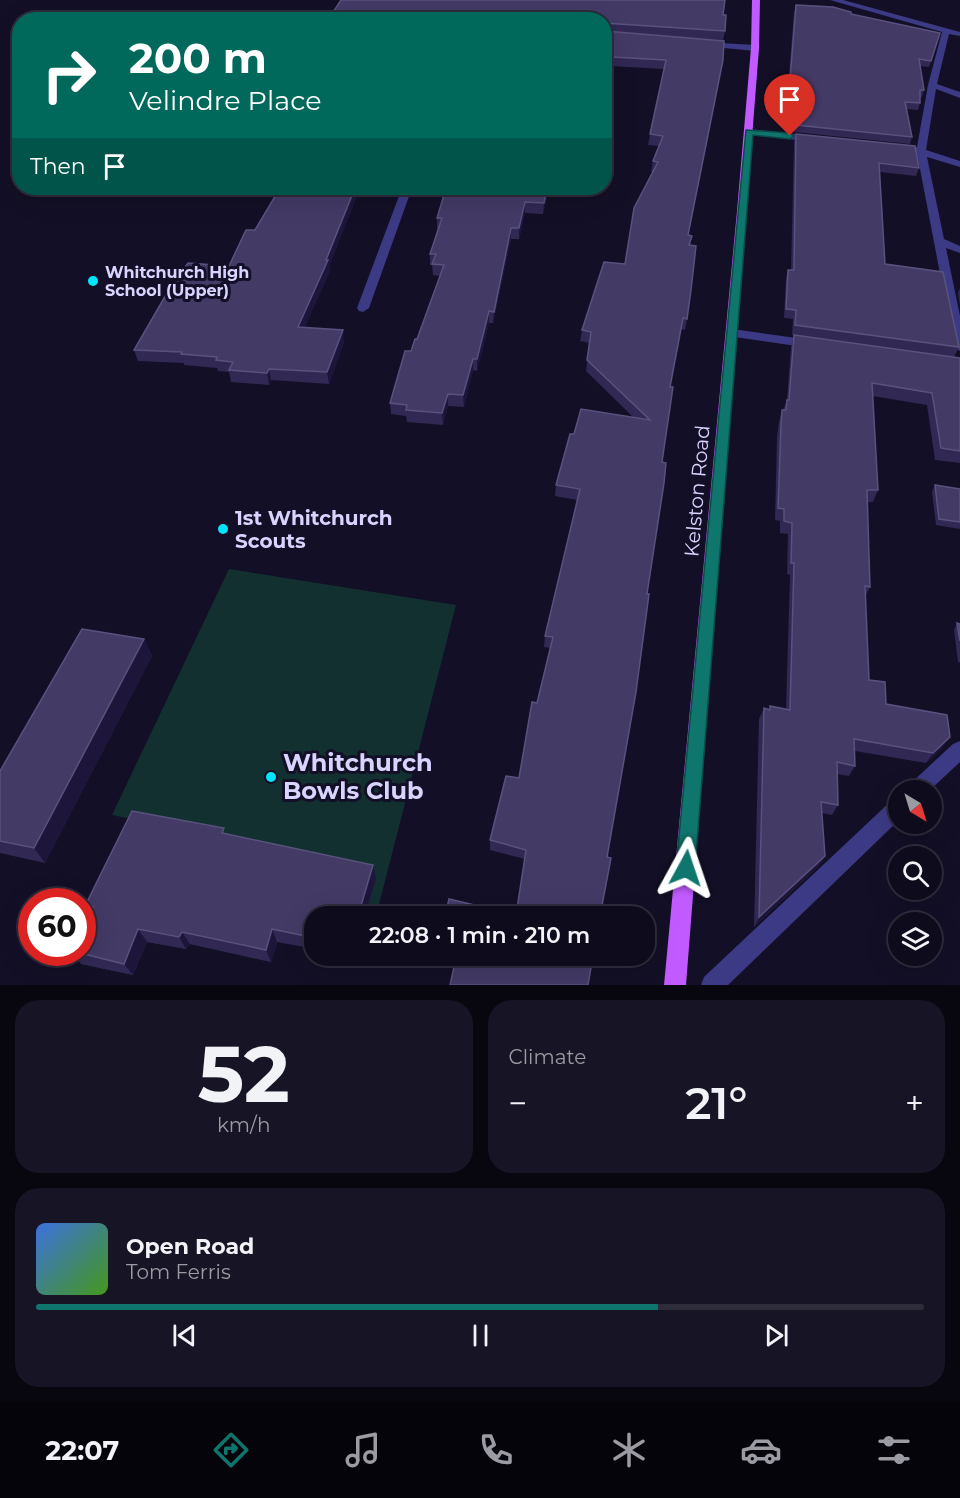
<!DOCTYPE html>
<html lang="en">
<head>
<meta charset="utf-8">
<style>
	body { margin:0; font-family:Montserrat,sans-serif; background:#171425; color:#f1f3f6; height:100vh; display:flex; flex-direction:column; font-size:22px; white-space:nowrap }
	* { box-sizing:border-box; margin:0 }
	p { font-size:20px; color:#9b9ba3 }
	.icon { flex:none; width:33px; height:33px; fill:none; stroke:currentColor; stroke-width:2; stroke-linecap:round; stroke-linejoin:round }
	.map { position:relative; height:985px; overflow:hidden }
	.side { display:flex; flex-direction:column; gap:15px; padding:15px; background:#08060f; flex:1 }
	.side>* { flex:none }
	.guide { position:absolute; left:12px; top:12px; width:600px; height:183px; border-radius:24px; box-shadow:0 6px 24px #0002,0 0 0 2px #2e2b3b; background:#00695c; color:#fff; overflow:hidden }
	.needle { width:39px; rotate:142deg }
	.fabs { position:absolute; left:888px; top:780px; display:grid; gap:12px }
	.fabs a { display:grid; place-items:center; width:54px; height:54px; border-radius:50%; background:#0e0b1c; box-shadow:0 6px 24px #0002,0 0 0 2px #2e2b3b; font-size:30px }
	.speed { position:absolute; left:18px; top:888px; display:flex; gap:12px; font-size:30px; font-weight:700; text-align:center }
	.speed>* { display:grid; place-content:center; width:78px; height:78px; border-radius:50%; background:#0e0b1c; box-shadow:0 6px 24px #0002,0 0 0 2px #2e2b3b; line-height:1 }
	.speed .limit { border:9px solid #d22; background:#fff; color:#111 }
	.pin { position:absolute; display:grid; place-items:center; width:51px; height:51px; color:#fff; margin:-62px -26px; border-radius:50% 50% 50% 0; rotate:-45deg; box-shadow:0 0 6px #0007 }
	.pin .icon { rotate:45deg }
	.me { position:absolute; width:66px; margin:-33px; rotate:5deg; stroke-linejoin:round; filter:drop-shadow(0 0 4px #0008) }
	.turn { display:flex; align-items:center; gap:21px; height:126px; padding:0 18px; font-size:27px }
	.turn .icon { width:78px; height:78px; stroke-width:2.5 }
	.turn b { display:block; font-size:42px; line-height:51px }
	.then { display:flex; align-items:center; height:57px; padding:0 18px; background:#0003; gap:12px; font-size:22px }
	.big { font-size:45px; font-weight:600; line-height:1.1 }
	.side .card { flex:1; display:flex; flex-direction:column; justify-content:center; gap:9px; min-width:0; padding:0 21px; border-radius:24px; background:#171425 }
	.side .dial { align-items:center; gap:0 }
	.dial b { font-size:78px; line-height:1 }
	.song { display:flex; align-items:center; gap:18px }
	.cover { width:72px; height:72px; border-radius:9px; background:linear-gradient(135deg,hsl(220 70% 55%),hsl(100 70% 35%)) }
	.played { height:6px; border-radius:3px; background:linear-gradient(90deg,#0f766e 70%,#2e2b3b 70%) }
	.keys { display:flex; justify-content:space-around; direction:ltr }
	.heat { display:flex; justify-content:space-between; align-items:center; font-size:33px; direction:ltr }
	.side .tiles { flex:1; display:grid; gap:15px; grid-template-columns:1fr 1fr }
	.card:last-child { grid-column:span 2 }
	.trip { position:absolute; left:304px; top:906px; width:351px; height:60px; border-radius:24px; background:#0e0b1c; box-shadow:0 6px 24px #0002,0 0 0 2px #2e2b3b; font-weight:600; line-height:60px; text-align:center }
	.dock { display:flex; height:96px; justify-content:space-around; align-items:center; background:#06040b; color:#9b9ba3 }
	.dock .icon { width:42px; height:42px }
	.dock .selected { color:#0f766e }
	.dock b { font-size:27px; color:#f1f3f6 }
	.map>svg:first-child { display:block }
	.green { fill:#12302f }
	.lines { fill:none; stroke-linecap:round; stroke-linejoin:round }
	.minor { fill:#3d3a85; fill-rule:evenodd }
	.major { fill:#c25bff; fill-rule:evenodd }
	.wall { fill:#312854 }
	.shaded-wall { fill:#1d163a }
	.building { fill:#433a66; stroke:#5a527e; stroke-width:1.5 }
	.route { fill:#0f766e; stroke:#0a4d48; stroke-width:1.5 }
	.poi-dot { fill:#00e5ff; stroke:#130f26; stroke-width:2 }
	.labels { text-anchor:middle; stroke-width:6; stroke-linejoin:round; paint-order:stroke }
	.far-poi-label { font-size:16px; font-weight:bold; fill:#d9d4ff; stroke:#130f26; text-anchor:start }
	.street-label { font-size:20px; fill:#d9d4ff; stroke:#130f26 }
	.poi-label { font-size:20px; font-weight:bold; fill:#d9d4ff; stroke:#130f26; text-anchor:start }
	.near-poi-label { font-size:24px; font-weight:bold; fill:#d9d4ff; stroke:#130f26; text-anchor:start }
</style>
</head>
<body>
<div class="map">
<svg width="960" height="985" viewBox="0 0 960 985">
	<rect width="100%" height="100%" fill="#130f26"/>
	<path class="green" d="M229 569 456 605 376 916H315L278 940 271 962 190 944 186 949 147 942 133 975 81 964 141 821 112 815Z"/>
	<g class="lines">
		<path class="minor" d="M830 0H843L960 32V36L949 34 937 84 960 92V98L936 89 926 150 960 161V167L927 157 944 239 960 246V253L946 248 960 316V351L954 347 917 153 908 149 917 147 928 85 942 32Z
			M701 42 755 45 759 48 755 51 704 46 700 44Z
			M749 129 814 136 819 139 814 142 746 134V130Z
			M402 188H412L369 308 363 312 359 311 357 308Z
			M732 329 811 340 817 344 811 348 728 336 726 333Z
			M960 741V762L930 790H907L910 784 953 744Z
			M898 799V821L728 985H701L704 977 891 801Z"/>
		<path class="major" d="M752 0H760L759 48 686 985H664L737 211 751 48Z"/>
	</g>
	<path class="wall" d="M796 5 851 14 940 33 929 67 920 66 924 90 922 97H920V103L918 110 907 109 912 137 910 144 794 132 795 121 790 120V113H786L794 12Z
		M723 15 725 31 723 40 673 37 688 235 692 236 690 245 687 319 685 330 681 329 516 915 525 859 490 850V840L519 778 550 648 544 647 545 636 577 500 555 496 556 485 574 434 633 417 586 371 590 343 580 341 582 330 625 264 653 172H651L653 161 659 146 648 145 664 69 610 66 604 68V20Z
		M796 134 919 168 916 176 880 172 885 264 959 347 954 357 792 335 793 319 784 318 786 279 788 270H791L794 142Z
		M280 188H360L329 266 330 271 304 328 344 342 329 384 271 380 269 385 231 382 229 372 218 371 217 368 184 365V363L138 361 134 350 229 266 255 230Z
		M549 188 543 214 525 213 519 239H511L493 323H489L477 371 473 370 464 407 448 406 443 425 407 422 406 416 391 414 390 403 411 351 417 339 440 276 433 275 432 265H430V254L438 229H437V218Z
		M960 288V305L958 293Z
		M794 335 960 358V463L935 460 927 405 873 396 878 490 873 502H867L870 587 865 598 869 680 886 704 942 748 926 763 855 751V766L849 776 837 774 838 805 832 815 822 813 825 856 819 866 754 927 759 719 764 708 769 709 770 706 786 709 790 575 787 574 788 534 780 533V521L775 520 777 437 779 422 782 410H783L787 400 791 347Z
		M935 485 960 489V529L936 525 932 492Z
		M957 623 960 624V663L958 662 954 630Z
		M144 639 152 656 45 863 0 853V771Z
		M226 834 373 865 376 878 365 916H315V949L277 942 271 962 190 944 186 949 147 942 133 975 81 964 72 952H82L90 912 85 906Z
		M435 956H593L455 966 436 962Z"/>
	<path class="shaded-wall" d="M611 57 610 66 604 68V58Z
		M355 188H360L329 266 330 271 300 339 298 327Z
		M547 188H549L543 214 544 203Z
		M525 202V213L519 239V228Z
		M511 228V239L493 323 494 312Z
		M489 311V323L477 371V359Z
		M343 330 344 342 329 384 327 372Z
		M473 359V370L464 407 463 395Z
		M269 369 271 380 269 385 267 373Z
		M448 394V406L443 425 442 413Z
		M144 639 152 656 45 863 34 848Z
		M950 737 942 748 926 763 933 753Z
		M825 856 819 866 754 927 759 917Z
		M373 865 376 878 365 916H358Z
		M138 929 147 942 133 975 124 964Z
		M272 929 277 942 271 962 266 950Z
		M182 932 190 944 186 949 179 937Z"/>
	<path class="building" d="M341 0H725L723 15H726L725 31 604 23V20H328Z
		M796 5 833 7 851 12V14L940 33 931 61 919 59 924 90H920V103L905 102 912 137 796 125 797 114 792 113V106H788Z
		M605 31 724 41 723 60 688 235 692 236 689 245 696 246 691 290 687 319 683 318 670 387H673L662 462 666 463 664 483 647 594H649L636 692 607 857 611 858 600 916H445L449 899 516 915 526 850 490 840 506 776 519 778 532 702 537 703 553 637 545 636 580 489 556 485 570 434H574L581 409 650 420 587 360 591 332 582 330 604 262 625 264 634 208 658 162 653 161 663 136 650 134 666 60 611 57 604 58Z
		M796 134 915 146 919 168 879 163 885 264 943 272 959 347 795 325 796 310 786 309 788 270H794Z
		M280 188H355L326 260H328L298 327 343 330 327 372 269 369 267 373 229 370 233 362 216 360 217 357 181 354 182 352 134 350 167 293 188 263 229 266 246 230H255Z
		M446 188H547L544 203 525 202 519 228H511L494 312 489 311 477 359H473L463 395 448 394 442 413 406 410 407 405 390 403 405 351H411L415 339H417L444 265 432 264 436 254H430L442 218H437Z
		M794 335 960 358V451L941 448 932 393 872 383 878 490H867L870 587 865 586 869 680 885 682 886 704 947 715 950 737 933 753 854 739 855 766 837 762 838 805 821 802 825 856 759 917 764 708 770 710V706L790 710 794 563H791L792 523 784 521V509L778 508 781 425 782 410H786L787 400H789Z
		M935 485 960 489V522L939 519Z
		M957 623 960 624V641Z
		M82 629 144 639 34 848 0 841V771Z
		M132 811 224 828 222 833 373 865 358 916H315V938L272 929 266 950 182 932 179 937 138 929 124 964 76 952H82V927L93 907 85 906Z
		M443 956H593L588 985H450L456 958Z"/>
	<path class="route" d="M746 130 790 133 794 136 790 139 753 135 695 868 692 875 686 878 679 875 676 868Z"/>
	<g class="poi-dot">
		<circle cx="93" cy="281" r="6"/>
		<circle cx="223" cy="529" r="6"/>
		<circle cx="271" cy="777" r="6"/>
	</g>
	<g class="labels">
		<g class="far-poi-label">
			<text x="105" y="278">Whitchurch High<tspan x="105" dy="18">School (Upper)</tspan></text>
		</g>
		<g class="street-label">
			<text transform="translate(697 491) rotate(-85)" y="7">Kelston Road</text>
		</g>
		<g class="poi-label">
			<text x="235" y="525">1st Whitchurch<tspan x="235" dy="23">Scouts</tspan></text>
		</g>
		<g class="near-poi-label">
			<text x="283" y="771">Whitchurch<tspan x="283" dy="28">Bowls Club</tspan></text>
		</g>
	</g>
</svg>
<div class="fabs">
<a><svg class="needle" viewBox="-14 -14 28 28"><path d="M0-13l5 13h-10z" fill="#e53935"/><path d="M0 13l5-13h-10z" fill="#9b9ba3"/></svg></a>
<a><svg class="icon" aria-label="search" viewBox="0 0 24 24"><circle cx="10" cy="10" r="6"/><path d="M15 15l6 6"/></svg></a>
<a><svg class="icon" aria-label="layers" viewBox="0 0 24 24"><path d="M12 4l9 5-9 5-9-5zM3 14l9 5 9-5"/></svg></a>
</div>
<div class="speed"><div class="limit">60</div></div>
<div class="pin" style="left:790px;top:136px;background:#d93025"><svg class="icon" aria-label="arrive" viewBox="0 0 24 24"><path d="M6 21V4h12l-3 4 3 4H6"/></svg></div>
<svg class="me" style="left:686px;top:868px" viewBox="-20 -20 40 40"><path d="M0-17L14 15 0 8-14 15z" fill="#0f766e" stroke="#fff" stroke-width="4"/></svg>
<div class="trip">22:08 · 1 min · 210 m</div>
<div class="guide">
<div class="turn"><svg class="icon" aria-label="right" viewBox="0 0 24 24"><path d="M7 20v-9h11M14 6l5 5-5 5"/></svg><div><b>200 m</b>Velindre Place</div></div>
<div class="then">Then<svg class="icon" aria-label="arrive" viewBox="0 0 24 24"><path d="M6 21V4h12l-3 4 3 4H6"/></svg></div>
</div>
</div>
<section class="side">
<div class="tiles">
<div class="card dial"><b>52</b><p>km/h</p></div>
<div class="card"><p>Climate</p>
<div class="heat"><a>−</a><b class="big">21°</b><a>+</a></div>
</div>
<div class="card">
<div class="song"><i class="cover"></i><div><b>Open Road</b><p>Tom Ferris</p></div></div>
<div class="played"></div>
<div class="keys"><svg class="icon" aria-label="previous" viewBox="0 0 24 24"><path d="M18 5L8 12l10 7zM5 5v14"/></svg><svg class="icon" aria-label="pause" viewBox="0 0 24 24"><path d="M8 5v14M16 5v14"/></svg><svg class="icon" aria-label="next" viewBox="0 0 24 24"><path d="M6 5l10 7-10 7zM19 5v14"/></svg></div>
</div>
</div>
</section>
<nav class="dock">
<b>22:07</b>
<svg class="icon selected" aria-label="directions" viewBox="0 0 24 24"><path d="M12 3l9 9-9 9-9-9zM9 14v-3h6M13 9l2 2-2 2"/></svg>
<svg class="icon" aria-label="music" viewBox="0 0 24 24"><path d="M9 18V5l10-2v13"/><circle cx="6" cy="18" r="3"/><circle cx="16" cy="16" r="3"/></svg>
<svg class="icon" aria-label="phone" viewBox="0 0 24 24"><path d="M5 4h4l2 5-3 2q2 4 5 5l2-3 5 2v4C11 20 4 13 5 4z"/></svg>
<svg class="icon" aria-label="climate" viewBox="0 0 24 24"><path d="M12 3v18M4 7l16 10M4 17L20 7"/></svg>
<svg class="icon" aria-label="car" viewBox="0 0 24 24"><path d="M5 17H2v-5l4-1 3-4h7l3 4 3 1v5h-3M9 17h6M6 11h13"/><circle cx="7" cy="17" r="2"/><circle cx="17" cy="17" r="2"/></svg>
<svg class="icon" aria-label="filters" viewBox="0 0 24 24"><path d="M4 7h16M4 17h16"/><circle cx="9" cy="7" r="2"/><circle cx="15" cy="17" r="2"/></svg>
</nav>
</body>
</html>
